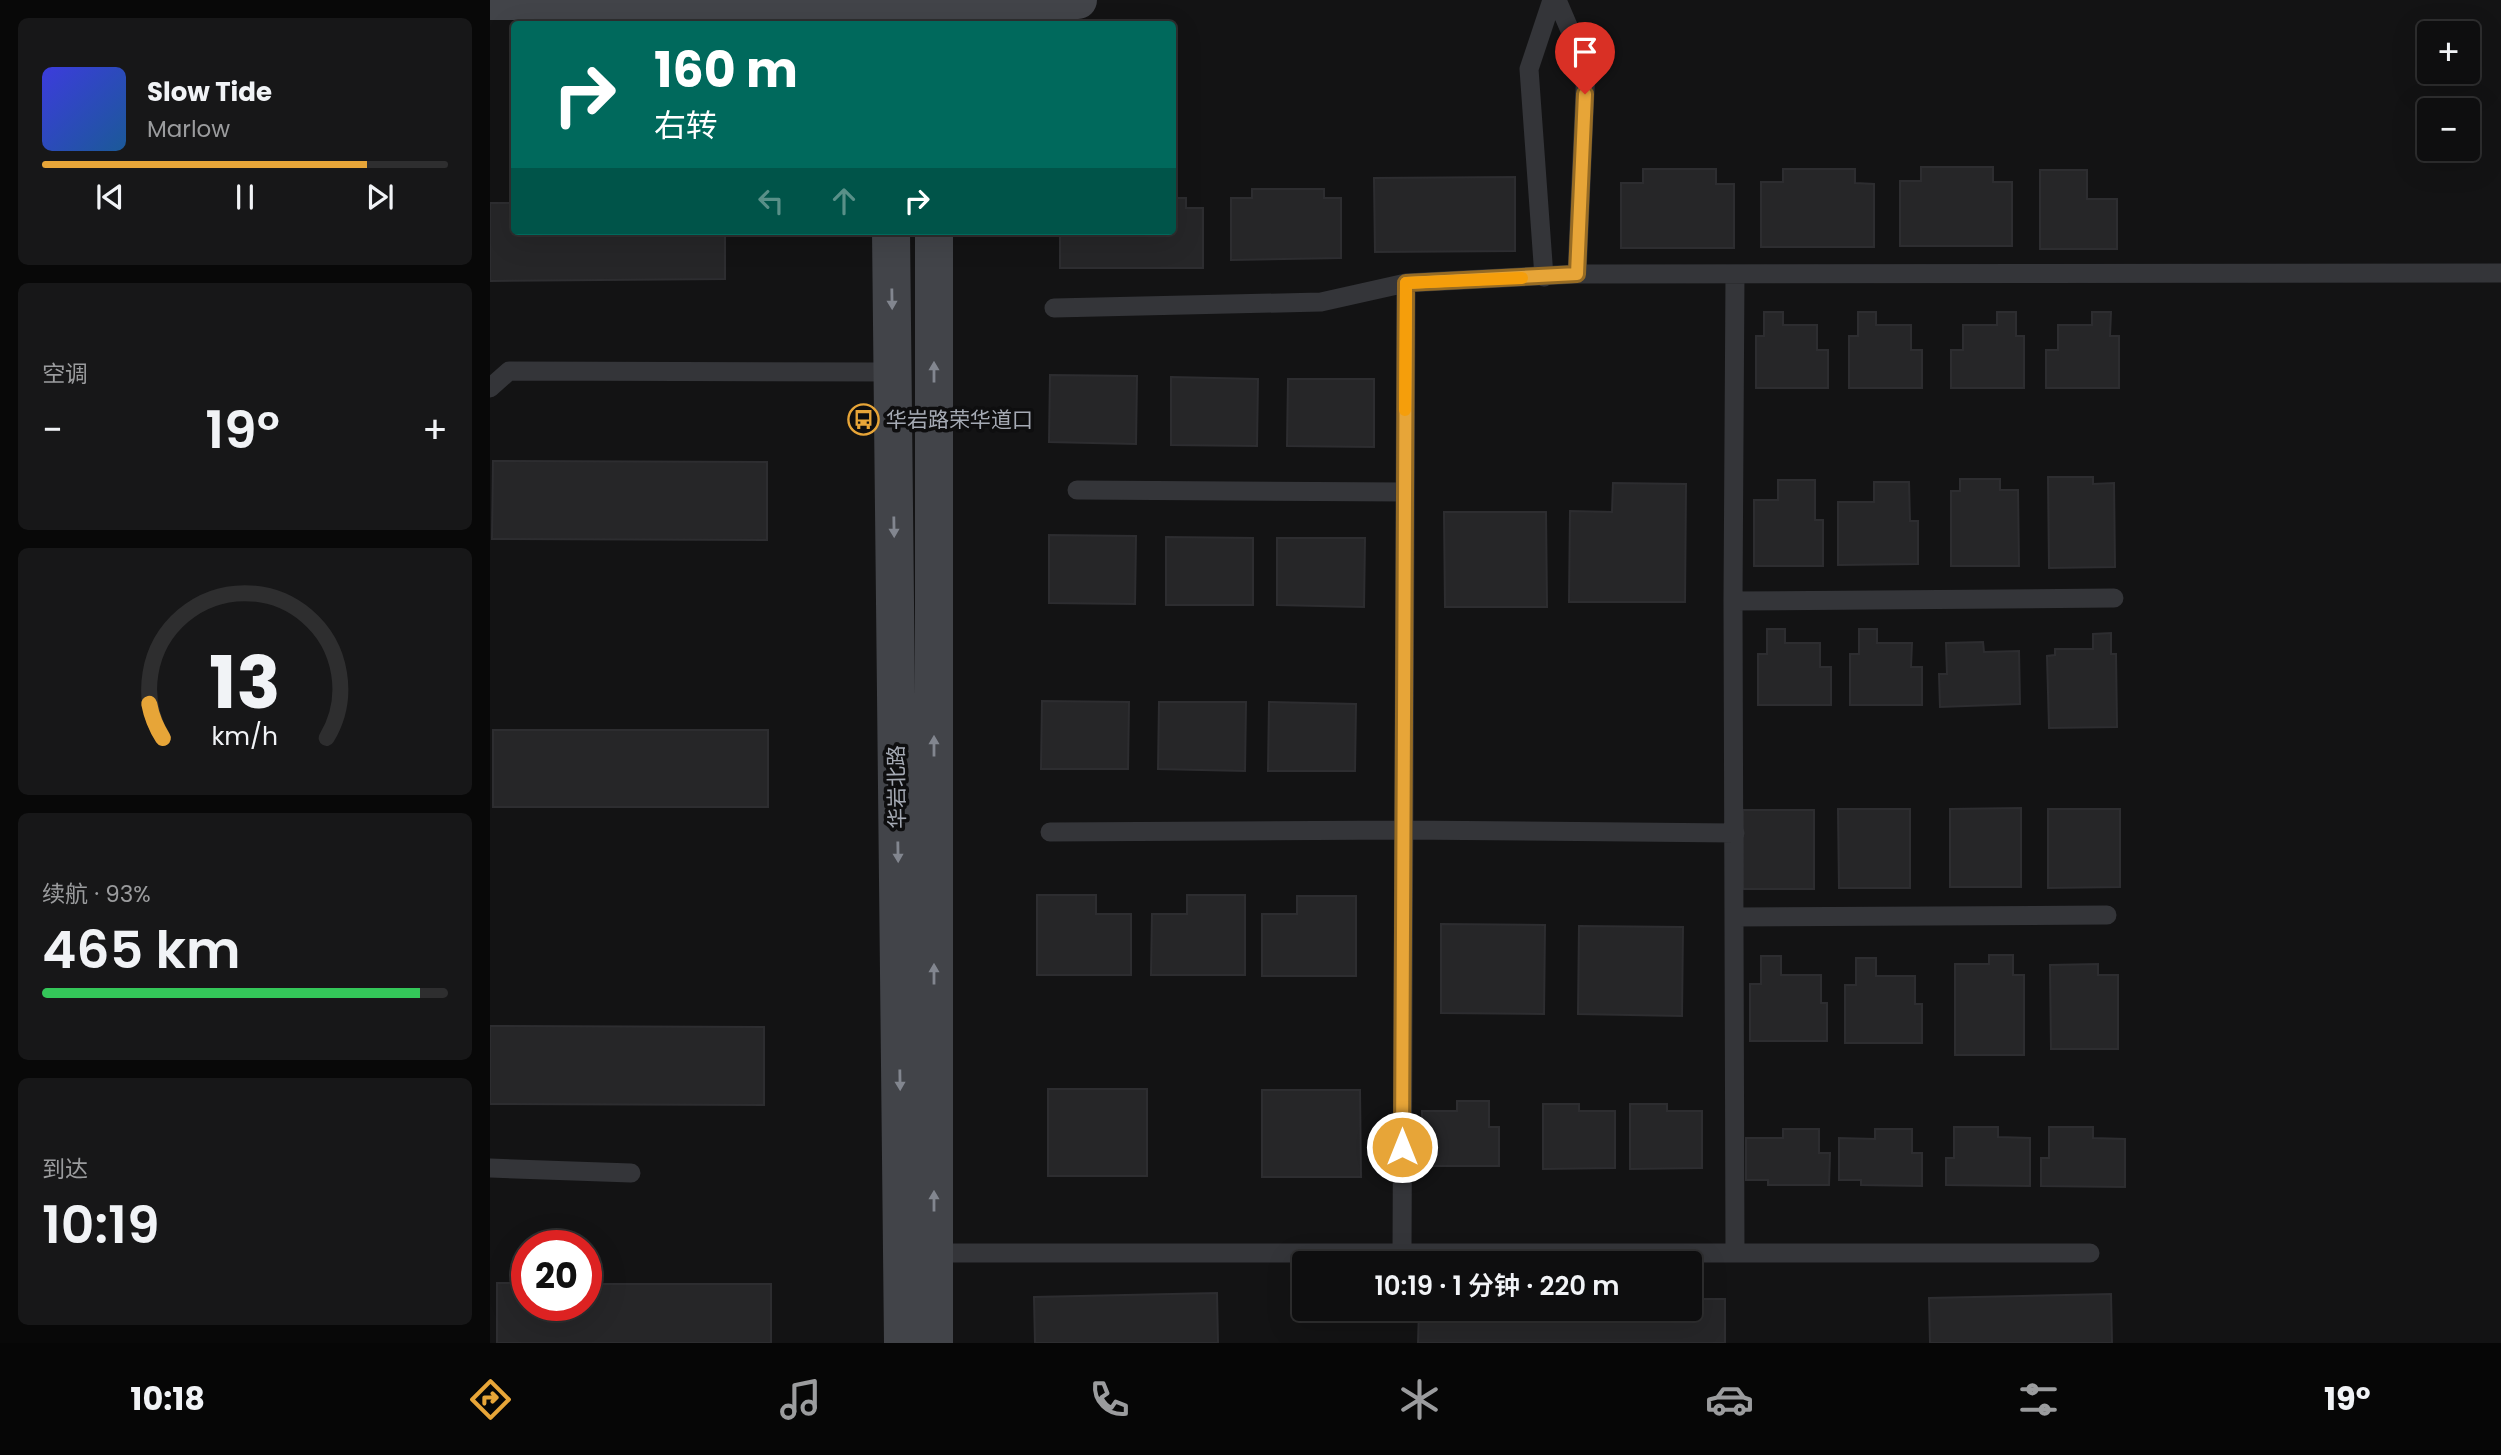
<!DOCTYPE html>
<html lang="zh">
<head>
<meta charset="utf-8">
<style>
	body { margin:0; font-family:Poppins,"Noto Sans SC",sans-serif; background:#171718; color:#f1f3f6; height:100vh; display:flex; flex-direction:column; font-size:26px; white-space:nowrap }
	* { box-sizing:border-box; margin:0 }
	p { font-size:23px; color:#9b9c9e }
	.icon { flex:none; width:38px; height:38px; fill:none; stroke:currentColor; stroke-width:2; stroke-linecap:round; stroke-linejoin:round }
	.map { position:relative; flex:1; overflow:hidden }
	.side { display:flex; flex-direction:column; gap:18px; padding:18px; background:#080808; width:490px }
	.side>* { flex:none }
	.banner { position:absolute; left:21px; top:21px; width:665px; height:214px; border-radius:7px; box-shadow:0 7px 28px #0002,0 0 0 2px #2e2e2f; background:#00695c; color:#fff; overflow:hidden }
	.fabs { position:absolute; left:1927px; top:21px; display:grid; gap:14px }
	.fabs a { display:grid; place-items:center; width:63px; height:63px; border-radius:7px; background:#0e0e0f; box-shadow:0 7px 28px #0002,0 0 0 2px #2e2e2f; font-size:35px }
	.speed { position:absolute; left:21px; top:1230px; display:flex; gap:14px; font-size:35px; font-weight:700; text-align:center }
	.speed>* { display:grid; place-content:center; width:91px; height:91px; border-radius:50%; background:#0e0e0f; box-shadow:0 7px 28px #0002,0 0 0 2px #2e2e2f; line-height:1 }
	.speed .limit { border:10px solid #d22; background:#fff; color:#111 }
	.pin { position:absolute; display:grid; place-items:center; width:60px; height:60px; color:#fff; margin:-72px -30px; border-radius:50% 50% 50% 0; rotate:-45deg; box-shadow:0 0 7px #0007 }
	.pin .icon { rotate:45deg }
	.me { position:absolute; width:77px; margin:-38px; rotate:0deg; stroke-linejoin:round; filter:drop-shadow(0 0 5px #0008) }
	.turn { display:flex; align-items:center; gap:24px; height:147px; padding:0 28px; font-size:32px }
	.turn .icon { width:91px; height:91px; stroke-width:2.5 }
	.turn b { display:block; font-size:49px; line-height:60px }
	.lanes { display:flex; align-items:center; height:66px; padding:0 28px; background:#0003; justify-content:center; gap:35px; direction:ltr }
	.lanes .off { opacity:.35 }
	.big { font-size:52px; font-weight:600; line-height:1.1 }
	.side .widget { flex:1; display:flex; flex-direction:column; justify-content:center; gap:10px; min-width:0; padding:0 24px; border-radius:10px; background:#171718 }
	.side .dial { align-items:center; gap:0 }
	.dial svg { height:182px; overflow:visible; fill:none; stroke:#2e2e2f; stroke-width:7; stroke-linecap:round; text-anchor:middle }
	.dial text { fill:#f1f3f6; stroke:none }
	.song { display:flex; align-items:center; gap:21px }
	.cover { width:84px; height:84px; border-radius:10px; background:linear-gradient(135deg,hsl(240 70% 55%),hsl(210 70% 35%)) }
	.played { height:7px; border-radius:4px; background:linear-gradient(90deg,#e7a538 80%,#2e2e2f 80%) }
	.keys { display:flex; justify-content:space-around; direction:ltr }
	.heat { display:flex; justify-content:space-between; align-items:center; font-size:38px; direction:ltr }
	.charge { height:10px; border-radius:5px; background:linear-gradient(90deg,#34c759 93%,#2e2e2f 0) }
	.trip { position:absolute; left:802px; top:1251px; width:410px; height:70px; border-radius:7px; background:#0e0e0f; box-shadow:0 7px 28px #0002,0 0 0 2px #2e2e2f; font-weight:600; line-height:70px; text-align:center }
	.tab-bar { display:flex; height:112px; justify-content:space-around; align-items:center; background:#060606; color:#9b9c9e }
	.tab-bar .icon { width:49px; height:49px }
	.tab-bar .current { color:#e7a538 }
	.tab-bar b { font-size:32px; color:#f1f3f6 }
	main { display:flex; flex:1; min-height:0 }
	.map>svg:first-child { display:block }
	.building { fill:#262628; stroke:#2d2d30; stroke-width:2 }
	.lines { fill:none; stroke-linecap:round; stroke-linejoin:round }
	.lane { stroke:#343539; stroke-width:19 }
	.secondary { stroke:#424449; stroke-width:38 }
	.oneway { fill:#82868f }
	.route-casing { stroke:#966b24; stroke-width:18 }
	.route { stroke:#e7a538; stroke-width:12 }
	.slow { stroke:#f59e0b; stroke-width:12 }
	.labels { text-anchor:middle; stroke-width:7; stroke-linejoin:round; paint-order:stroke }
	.poi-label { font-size:21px; fill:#a5aab4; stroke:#0e0e0f; text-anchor:start }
	.street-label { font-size:21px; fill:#a5aab4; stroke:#0e0e0f }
</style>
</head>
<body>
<main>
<section class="side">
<div class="widget">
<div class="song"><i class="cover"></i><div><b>Slow Tide</b><p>Marlow</p></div></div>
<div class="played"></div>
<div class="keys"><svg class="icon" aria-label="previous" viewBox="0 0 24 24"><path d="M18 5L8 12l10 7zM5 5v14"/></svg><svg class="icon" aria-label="pause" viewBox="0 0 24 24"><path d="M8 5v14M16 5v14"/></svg><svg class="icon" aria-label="next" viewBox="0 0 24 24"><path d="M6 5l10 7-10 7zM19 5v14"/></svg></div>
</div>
<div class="widget"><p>空调</p>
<div class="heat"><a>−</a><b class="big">19°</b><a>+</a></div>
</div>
<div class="widget dial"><svg viewBox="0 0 100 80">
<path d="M14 69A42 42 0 1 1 86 69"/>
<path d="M14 69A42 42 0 0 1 8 54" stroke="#e7a538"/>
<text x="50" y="56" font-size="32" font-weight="700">13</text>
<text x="50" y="72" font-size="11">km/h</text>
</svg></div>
<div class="widget"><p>续航 · 93%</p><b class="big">465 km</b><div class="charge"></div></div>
<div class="widget"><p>到达</p><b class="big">10:19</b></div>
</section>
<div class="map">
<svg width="2011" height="1343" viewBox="0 0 2011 1343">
	<rect width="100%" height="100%" fill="#131314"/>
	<path class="building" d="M1431 167H1503V182H1522V246H1410V181H1431Z
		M1153 169H1226V184H1244V248H1131V183H1153Z
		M1293 169H1365V183L1384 184V247H1271V182H1293Z
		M1550 170H1597V199H1627V249H1550Z
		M1025 177V251L885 252 884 178Z
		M762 189H834V198H851V258L741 260V198H762Z
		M682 198H696V208H713V268H570V231H682Z
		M0 203H24V231H235V279L0 281Z
		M1274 312H1293V325H1327V350H1338V388H1266V336H1274Z
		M1368 312H1386V325H1421V350H1432V388H1359V336H1368Z
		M1507 312H1526V336H1534V388H1461V350H1473V325H1507Z
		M1602 312H1621L1620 336H1629V388H1556V350H1568V325H1602Z
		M560 375 647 376 646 444 559 442Z
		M681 377 768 379 767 446 681 445Z
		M798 379H884V447L797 446Z
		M3 461 277 462V540L2 539Z
		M1558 477H1603V484L1624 483 1625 567 1559 568Z
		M1470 479H1510V490H1528L1529 566H1461V491H1470Z
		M1288 480H1325V520H1333V566H1264V500H1288Z
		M1384 482H1419L1420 521H1428V564L1348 565V502H1384Z
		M1123 483 1196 484 1195 602H1079L1080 511 1122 512Z
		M954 512H1056L1057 607H955Z
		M559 535 646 536 645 604 559 603Z
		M676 537 763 538V605H676Z
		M787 538H875L874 607 787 605Z
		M1277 629H1295V643H1330V667H1341V705H1268V654H1277Z
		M1369 629H1387V643H1422L1421 667H1432V705H1360V654H1369Z
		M1621 633V654H1626L1627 727 1559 728 1557 656 1565 655V649H1603V634Z
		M1493 642 1494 652 1529 651 1530 704 1450 707 1449 674H1457L1456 643Z
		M552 701 639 702 638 769H551Z
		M669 702H756L755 771 668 769Z
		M779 702 866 704 865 771H778Z
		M3 730H278V807H3Z
		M1531 808V887H1460V809Z
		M1348 809H1420V888H1349Z
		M1558 809H1630V887L1558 888Z
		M1253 810H1324V889H1253Z
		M547 895H606V914H641V975H547Z
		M697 895H755V975H661L662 914H697Z
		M807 896H866V976H772V914H807Z
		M951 924 1055 925 1054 1014 951 1013Z
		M1089 926 1193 927 1192 1016 1088 1014Z
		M1499 955H1523V975H1534V1055H1465V964H1499Z
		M1271 956H1291V975H1331V1003H1337V1041H1260V984H1271Z
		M1366 958H1386V976H1425V1004H1432V1043H1355V985H1366Z
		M1608 964V975H1628V1049H1561L1560 965Z
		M0 1026 274 1027V1105L0 1104Z
		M558 1089H657V1176H558Z
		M772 1090H870L871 1177H772Z
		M967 1101H999V1127H1009V1166H932V1111H967Z
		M1053 1104H1089V1111H1125V1168L1053 1169Z
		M1140 1104H1177V1111H1212V1168L1140 1169Z
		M1464 1127H1508V1137L1540 1138V1186L1456 1185V1158H1464Z
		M1559 1127H1603V1138L1635 1139V1187L1551 1186V1158H1559Z
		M1293 1129H1329V1153H1340L1339 1185H1278V1180H1256V1138H1293Z
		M1385 1129H1422V1153H1432V1186L1371 1185V1180H1349V1138L1385 1139Z
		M7 1283H37V1306H96V1284H281V1343H7Z
		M1199 1290H1207V1299H1235V1343H928L929 1309H1199Z
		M727 1293 728 1343H545L544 1297Z
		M1621 1294 1622 1343H1440L1439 1298Z"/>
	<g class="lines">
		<path class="lane" d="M1067 0 1096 68 1087 274
			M1245 274 1243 601 1245 1253
			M1054 277 1039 69 1062 0
			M564 308 831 302 916 283 1087 274 2011 273
			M0 388 19 371 402 372
			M587 490 915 492
			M1243 601 1624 598
			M560 832 913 830 1245 833
			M1245 917 1617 915
			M0 1168 141 1173
			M444 1253H1600
			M912 1253 916 283"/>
		<path class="secondary" d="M0 1 588 0
			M401 231 413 1343
			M444 231V1343"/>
	</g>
	<defs><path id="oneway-solid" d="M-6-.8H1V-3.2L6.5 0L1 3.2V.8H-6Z" transform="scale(1.75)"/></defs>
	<g class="oneway">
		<use href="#oneway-solid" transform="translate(402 299) rotate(89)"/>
		<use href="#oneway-solid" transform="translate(444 372) rotate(-90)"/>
		<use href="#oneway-solid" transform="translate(404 527) rotate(89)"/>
		<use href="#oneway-solid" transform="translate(444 746) rotate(-90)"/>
		<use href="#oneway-solid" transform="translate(408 852) rotate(89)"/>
		<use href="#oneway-solid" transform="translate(444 974) rotate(-90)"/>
		<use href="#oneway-solid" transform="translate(410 1080) rotate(89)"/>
		<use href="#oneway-solid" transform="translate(444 1201) rotate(-90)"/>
	</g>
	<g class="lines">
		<defs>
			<path id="route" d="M912 1147 916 283 1087 274 1095 94"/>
		</defs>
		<use href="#route" class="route-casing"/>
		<use href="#route" class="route"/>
		<path class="slow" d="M915 410 916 283 1032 278"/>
	</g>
	<defs>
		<symbol id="bus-ring" viewBox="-11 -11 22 22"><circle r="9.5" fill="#0e0e0f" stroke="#e7a538" stroke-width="1.5"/><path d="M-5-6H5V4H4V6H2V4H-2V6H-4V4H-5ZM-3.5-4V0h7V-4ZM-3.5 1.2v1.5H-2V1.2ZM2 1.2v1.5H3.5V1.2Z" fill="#e7a538"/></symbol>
	</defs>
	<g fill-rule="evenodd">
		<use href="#bus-ring" x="356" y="402" width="35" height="35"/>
	</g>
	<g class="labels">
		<g class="poi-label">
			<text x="396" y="427">华岩路荣华道口</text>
		</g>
		<g class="street-label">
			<text transform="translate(407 787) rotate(-91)" y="7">华岩北路</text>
		</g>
	</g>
</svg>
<div class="fabs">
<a>+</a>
<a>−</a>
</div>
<div class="speed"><div class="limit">20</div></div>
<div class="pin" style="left:1095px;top:94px;background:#d93025"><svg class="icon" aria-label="arrive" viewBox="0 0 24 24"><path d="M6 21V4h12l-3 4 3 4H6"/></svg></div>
<svg class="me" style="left:912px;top:1147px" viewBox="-20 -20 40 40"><circle r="17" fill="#e7a538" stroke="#fff" stroke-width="3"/><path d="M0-11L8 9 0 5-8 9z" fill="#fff"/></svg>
<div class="trip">10:19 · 1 分钟 · 220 m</div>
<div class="banner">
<div class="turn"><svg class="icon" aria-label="right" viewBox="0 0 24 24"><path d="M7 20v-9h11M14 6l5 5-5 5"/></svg><div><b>160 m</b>右转</div></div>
<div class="lanes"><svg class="icon off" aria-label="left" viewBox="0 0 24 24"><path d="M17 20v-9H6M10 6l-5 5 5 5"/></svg><svg class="icon off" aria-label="ahead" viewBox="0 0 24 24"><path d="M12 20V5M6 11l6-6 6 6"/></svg><svg class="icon" aria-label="right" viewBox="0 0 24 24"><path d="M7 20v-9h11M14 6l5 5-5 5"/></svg></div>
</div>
</div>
</main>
<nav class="tab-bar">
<b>10:18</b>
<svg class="icon current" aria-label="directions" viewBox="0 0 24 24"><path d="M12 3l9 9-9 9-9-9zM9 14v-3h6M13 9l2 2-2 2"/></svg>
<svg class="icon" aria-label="music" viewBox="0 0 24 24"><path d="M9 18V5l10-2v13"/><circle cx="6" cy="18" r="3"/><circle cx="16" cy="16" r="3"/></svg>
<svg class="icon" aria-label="phone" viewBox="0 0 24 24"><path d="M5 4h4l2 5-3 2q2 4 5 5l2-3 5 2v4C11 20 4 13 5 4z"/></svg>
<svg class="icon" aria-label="climate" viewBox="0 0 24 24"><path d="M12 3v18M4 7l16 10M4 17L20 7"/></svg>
<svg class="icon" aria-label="car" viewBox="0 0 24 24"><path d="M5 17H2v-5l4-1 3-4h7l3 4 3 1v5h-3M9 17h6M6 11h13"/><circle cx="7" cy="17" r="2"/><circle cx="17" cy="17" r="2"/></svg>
<svg class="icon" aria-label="filters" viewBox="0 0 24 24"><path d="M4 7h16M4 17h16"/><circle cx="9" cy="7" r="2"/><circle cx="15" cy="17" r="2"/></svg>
<b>19°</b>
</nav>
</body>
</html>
